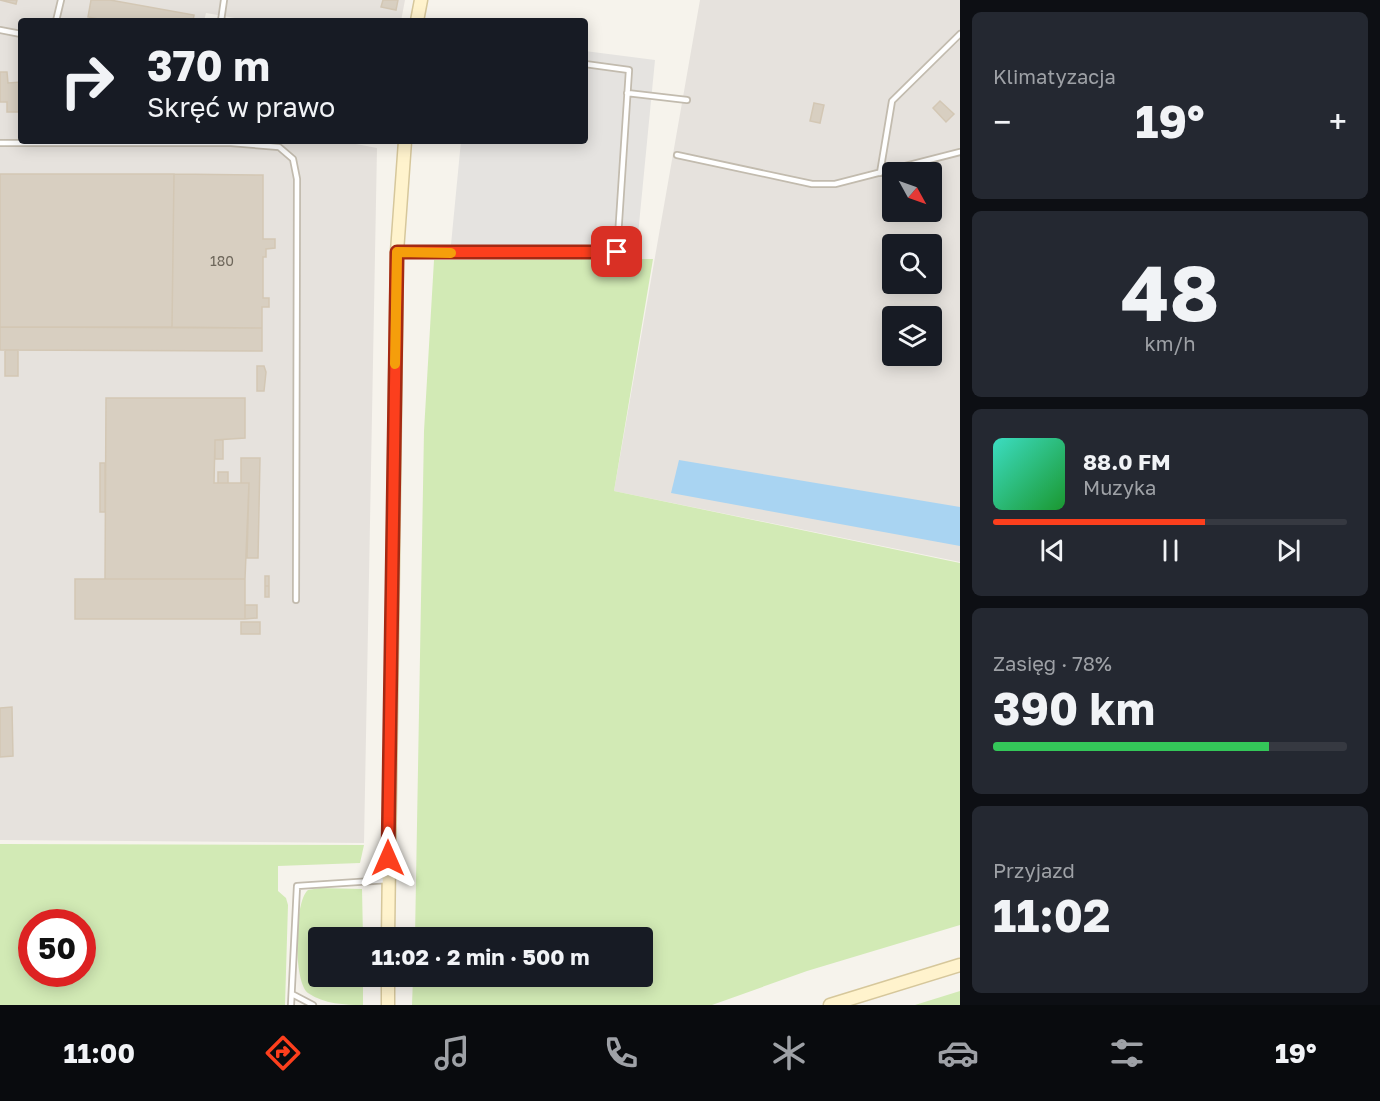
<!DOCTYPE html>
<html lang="pl">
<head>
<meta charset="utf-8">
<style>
	body { margin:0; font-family:"Golos Text",sans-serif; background:#242831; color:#f1f3f6; height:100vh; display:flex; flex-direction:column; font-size:22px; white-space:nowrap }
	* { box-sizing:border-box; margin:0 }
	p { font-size:20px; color:#9ea1a6 }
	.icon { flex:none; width:33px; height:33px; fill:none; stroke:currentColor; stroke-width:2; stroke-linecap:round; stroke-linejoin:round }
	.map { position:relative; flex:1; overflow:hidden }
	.sheet { display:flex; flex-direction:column; gap:12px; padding:12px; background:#0d0f14; width:420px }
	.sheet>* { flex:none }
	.top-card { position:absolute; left:18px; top:18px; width:570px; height:126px; border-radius:6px; box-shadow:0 3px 15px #0003; background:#171b24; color:#f1f3f6; overflow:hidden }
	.needle { width:39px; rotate:130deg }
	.tools { position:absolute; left:882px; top:162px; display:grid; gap:12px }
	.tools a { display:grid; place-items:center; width:60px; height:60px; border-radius:6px; background:#171b24; box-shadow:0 3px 15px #0003; font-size:30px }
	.speed { position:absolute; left:18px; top:909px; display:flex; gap:12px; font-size:30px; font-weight:700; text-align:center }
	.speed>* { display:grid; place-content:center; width:78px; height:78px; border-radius:50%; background:#171b24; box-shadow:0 3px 15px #0003; line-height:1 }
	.speed .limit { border:9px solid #d22; background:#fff; color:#111 }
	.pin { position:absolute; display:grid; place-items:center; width:51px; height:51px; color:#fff; margin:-26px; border-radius:12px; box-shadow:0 3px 9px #0006 }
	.me { position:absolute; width:66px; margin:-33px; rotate:0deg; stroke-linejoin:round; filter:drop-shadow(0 0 4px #0008) }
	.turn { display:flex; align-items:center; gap:21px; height:126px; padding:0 30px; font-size:27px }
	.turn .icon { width:78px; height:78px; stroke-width:2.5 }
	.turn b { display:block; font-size:42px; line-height:51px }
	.big { font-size:45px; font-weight:700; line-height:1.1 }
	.sheet .widget { flex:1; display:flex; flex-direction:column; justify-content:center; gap:9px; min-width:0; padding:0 21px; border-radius:9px; background:#242831 }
	.sheet .dial { align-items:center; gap:0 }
	.dial b { font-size:78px; line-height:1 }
	.song { display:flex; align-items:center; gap:18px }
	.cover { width:72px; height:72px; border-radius:9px; background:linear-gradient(135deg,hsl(170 70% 55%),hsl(130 70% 35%)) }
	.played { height:6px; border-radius:3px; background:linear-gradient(90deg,#fc3f1d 60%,#363941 60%) }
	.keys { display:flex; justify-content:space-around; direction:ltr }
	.heat { display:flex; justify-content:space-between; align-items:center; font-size:33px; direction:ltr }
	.charge { height:9px; border-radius:4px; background:linear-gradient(90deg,#34c759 78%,#363941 0) }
	.trip { position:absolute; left:308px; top:927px; width:345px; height:60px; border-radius:6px; background:#171b24; box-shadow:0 3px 15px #0003; font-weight:700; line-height:60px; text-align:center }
	.menu { display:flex; height:96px; justify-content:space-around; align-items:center; background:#090b0e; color:#9ea1a6 }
	.menu .icon { width:42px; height:42px }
	.menu .active { color:#fc3f1d }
	.menu b { font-size:27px; color:#f1f3f6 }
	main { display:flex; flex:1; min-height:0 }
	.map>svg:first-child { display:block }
	.industrial { fill:#e6e2dd; fill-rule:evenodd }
	.green { fill:#d2eab5; fill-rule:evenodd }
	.parking { fill:#e5e3e0 }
	.water { fill:#a9d4f2 }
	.building { fill:#d8cfc1; stroke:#d3c7b4; stroke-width:1.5 }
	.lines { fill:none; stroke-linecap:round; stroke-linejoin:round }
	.lane-casing { stroke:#c2bbae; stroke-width:8 }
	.secondary-casing { stroke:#d6c79b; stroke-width:15 }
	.lane { stroke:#fff; stroke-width:4.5 }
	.secondary { stroke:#fff3cd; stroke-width:12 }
	.route-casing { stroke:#a42913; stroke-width:15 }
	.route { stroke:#fc3f1d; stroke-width:10 }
	.slow { stroke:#f59e0b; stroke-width:10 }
	.labels { text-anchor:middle; stroke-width:5; stroke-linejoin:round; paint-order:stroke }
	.number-label { font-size:14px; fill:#6e675b }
</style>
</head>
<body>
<main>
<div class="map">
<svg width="960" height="1005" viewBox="0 0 960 1005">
	<rect width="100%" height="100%" fill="#f6f3ec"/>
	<path class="industrial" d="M0 0H405L401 21H252L206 13 204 21H21V141H340L377 148 364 843 0 840Z
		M700 0H960V562L614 491ZM892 172H932V212H892ZM892 244H932V284H892ZM892 316H932V356H892Z"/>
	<path class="green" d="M653 259 614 491 960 563V925L807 971 712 1005H412L413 977 642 976V938L415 937 424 431 434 260Z
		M0 844 364 845 360 863 278 866V891L286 898 288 905 285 1005H0ZM82 922V974H32V922Z
		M320 888 362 889 363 937 318 938V976L363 977V1005C345 1005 324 1004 308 993 293 982 294 901 308 890Z
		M960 991V1005H915Z"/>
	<path class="parking" d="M585 51 655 60 636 255H450L461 141H585Z"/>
	<path class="water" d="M679 460 960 507V546L671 493Z"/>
	<path class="building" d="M0 0H17L16 4Z
		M91 0H110L194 15 193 21H109L88 17Z
		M383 0H398L396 10 381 7Z
		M0 72H7L8 83 21 82V112H7V102H0Z
		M940 101 954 114 946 122 933 108Z
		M814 103 824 105 820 123 810 121Z
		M0 174H174L172 327H0Z
		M174 174 263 175V239H275V248L266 249V257H263V298H269V307H262V328L172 327Z
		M0 327 262 328V351L0 350Z
		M5 350H18V376H5Z
		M257 366H264L266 372 264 391H257Z
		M106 398H245V438L215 440 214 483H249L245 579H105Z
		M215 440H223V459H215Z
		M241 458H260L258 558H247L249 483H241Z
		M100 463H105V512H100Z
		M218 472H228V483H218Z
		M265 576H269V586H265Z
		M75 579H245V619H75Z
		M265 586H269V597H265Z
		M245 605H257V618L245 619Z
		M241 622H260V634H241Z
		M12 707 13 756 0 757V708Z"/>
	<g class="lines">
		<defs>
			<path id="lane" d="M56 21 61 0
				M221 21 224 0
				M0 30 21 34
				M627 93 687 100
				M0 143H231L279 147 293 159 297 179 296 600
				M677 155 812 184H835L960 152
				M880 173 892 101 960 34
				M399 252H617L629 70 585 64
				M292 994 313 1005
				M291 1005 297 886 388 880"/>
			<path id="secondary" d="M417 21 421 0
				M388 938 397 252 405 141
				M388 1005V976
				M830 1005 960 965"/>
		</defs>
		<use href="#lane" class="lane-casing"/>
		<use href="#secondary" class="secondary-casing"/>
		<use href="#lane" class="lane"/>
		<use href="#secondary" class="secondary"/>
	</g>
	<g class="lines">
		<defs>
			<path id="route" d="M388 858 397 252H617"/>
		</defs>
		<use href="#route" class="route-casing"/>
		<use href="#route" class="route"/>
		<path class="slow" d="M395 364 397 252 451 253"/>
	</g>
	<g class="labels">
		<g class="number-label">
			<text x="222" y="266">180</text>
		</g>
	</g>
</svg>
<div class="tools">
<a><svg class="needle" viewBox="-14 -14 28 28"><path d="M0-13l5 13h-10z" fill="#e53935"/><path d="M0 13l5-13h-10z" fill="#9ea1a6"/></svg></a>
<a><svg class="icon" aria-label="search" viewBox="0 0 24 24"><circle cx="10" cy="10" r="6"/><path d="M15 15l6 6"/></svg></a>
<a><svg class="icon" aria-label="layers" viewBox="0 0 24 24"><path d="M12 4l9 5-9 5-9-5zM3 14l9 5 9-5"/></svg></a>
</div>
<div class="speed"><div class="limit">50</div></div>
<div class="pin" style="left:617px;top:252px;background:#d93025"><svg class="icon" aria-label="arrive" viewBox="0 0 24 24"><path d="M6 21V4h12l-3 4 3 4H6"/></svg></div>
<svg class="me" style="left:388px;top:858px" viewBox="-20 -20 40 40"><path d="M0-17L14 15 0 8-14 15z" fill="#fc3f1d" stroke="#fff" stroke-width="4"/></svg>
<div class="trip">11:02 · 2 min · 500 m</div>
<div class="top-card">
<div class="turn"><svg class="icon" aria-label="right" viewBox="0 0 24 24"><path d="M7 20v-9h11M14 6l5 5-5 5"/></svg><div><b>370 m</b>Skręć w prawo</div></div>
</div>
</div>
<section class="sheet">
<div class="widget"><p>Klimatyzacja</p>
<div class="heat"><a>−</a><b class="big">19°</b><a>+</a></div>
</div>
<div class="widget dial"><b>48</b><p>km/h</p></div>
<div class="widget">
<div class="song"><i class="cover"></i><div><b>88.0 FM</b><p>Muzyka</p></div></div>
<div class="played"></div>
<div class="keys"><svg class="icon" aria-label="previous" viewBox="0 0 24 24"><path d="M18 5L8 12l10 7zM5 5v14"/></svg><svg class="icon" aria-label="pause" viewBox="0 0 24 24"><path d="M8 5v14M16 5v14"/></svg><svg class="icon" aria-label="next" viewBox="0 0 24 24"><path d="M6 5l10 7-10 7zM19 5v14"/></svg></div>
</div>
<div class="widget"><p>Zasięg · 78%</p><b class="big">390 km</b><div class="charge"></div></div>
<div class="widget"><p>Przyjazd</p><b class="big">11:02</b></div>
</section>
</main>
<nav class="menu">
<b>11:00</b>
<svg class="icon active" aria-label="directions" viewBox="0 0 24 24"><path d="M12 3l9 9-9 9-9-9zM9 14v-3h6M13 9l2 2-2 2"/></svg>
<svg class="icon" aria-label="music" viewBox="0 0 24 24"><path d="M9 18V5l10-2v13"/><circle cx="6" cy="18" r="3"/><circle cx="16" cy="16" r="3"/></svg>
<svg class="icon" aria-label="phone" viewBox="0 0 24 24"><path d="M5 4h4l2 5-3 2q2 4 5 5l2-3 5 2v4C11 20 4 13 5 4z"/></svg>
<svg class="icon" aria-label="climate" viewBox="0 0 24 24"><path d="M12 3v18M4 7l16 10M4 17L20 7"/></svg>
<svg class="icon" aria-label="car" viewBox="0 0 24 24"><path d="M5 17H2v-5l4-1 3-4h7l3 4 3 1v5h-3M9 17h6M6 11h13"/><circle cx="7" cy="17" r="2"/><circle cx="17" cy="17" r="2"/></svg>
<svg class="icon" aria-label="filters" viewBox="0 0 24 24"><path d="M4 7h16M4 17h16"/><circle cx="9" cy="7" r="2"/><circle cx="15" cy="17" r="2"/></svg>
<b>19°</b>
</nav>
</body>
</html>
